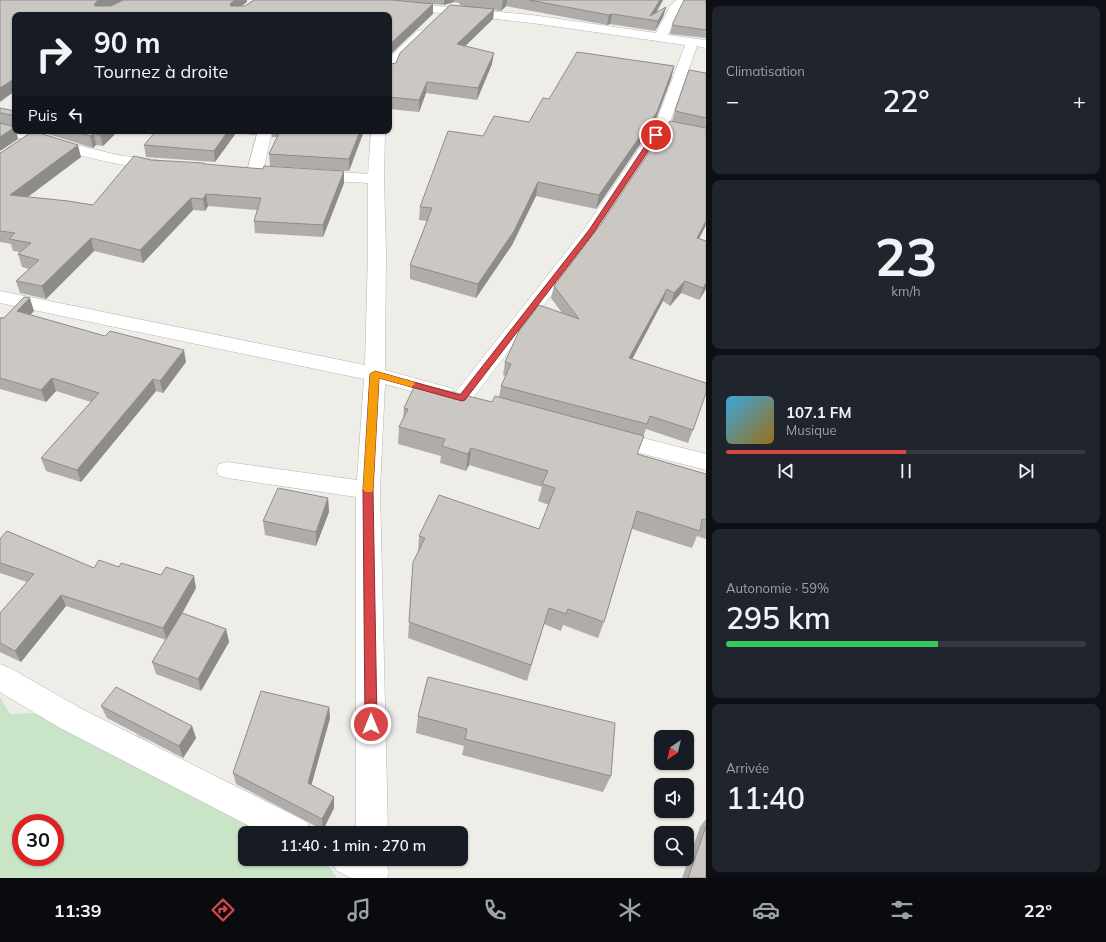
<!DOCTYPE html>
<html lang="fr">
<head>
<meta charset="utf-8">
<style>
	body { margin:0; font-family:Mulish,sans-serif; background:#20242c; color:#f1f3f6; height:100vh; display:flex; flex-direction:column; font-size:15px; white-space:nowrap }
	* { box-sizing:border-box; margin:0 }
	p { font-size:13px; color:#9ea1a6 }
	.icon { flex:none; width:22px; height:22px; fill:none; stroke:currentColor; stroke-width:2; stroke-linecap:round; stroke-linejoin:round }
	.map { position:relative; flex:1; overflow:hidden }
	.sheet { display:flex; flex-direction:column; gap:6px; padding:6px; background:#0d0f14; width:400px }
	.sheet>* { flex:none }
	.guide { position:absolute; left:12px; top:12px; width:380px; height:122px; border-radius:8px; box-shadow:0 1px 3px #0004; background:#171b24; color:#f1f3f6; overflow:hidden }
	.needle { width:26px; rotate:215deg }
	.controls { position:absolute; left:654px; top:730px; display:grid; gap:8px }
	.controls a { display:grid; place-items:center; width:40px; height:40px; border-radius:8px; background:#171b24; box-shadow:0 1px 3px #0004; font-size:20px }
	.speed { position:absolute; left:12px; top:814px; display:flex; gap:8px; font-size:20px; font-weight:700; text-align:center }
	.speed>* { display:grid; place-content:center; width:52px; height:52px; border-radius:50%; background:#171b24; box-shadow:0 1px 3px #0004; line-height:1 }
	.speed .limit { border:6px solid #d22; background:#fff; color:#111 }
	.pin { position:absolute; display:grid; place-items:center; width:34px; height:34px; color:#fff; margin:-17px; border:2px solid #fff; border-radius:50%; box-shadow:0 1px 4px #0007 }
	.me { position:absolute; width:44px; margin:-22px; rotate:0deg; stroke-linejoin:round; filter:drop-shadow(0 0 3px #0008) }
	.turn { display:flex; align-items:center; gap:14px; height:84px; padding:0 16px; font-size:18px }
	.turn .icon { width:52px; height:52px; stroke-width:2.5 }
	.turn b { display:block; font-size:28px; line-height:34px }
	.then { display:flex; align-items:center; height:38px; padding:0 16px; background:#0003; gap:8px; font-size:15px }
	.big { font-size:30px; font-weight:600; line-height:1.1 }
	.sheet .widget { flex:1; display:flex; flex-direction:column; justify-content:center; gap:6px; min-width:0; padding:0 14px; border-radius:8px; background:#20242c }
	.sheet .dial { align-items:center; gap:0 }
	.dial b { font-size:52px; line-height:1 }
	.song { display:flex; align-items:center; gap:12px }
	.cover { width:48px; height:48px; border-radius:6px; background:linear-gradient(135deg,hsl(200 70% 55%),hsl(40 70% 35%)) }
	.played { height:4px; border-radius:2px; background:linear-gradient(90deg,#d74648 50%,#363941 50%) }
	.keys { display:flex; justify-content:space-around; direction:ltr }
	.heat { display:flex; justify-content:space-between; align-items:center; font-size:22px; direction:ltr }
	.charge { height:6px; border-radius:3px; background:linear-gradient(90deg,#34c759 59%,#363941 0) }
	.trip { position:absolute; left:238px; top:826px; width:230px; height:40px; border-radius:8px; background:#171b24; box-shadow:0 1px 3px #0004; font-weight:600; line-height:40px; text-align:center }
	.menu { display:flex; height:64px; justify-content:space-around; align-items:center; background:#090b0e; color:#9ea1a6 }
	.menu .icon { width:28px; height:28px }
	.menu .current { color:#d74648 }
	.menu b { font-size:18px; color:#f1f3f6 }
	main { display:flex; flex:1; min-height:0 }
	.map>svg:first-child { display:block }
	.green { fill:#cae4c7; fill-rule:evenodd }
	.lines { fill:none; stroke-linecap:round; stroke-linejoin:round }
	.minor-casing { stroke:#b3b5b8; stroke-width:1 }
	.minor { fill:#fff; fill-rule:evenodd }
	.wall { fill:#afaca9 }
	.shaded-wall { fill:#8e8c89 }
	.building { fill:#cbc8c4; stroke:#8e8c89 }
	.route { fill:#d74648; stroke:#8c2e2f }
	.slow { fill:#f59e0b }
</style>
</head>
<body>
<main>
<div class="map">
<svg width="706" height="878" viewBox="0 0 706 878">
	<rect width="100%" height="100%" fill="#efede8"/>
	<path class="green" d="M0 697 10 714 35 713 119 745 139 733 179 769 275 807 316 833H245V859H324L337 878H0ZM21 823H55V857H21Z"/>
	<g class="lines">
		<defs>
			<path id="minor" d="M676 0H688L681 7 668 35 706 40V48L697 46 669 125 597 235 469 403 462 405 455 403 452 398 455 393 585 228 655 125 685 45 532 23 404 9 400 8 398 6 400 4 404 3 532 15 656 33 670 6Z
				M421 30 425 31 427 34 425 37 398 63 394 73 389 74V58L417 31Z
				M0 125 15 128V131H26C56 139 87 148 118 155 134 158 151 158 166 162L169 165 166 168C155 171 141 168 130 166 86 159 43 144 0 133Z
				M258 131H272L263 171 260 174 255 176 250 174 247 171Z
				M371 131H385L384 179 386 253 385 370 451 388 454 393 451 398 444 400 385 384 380 490 388 833H356V497L227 478 219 476 216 470 219 464 227 462 357 480 364 379 0 303V291L365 365 368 253V183L315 180 310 178 307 175 310 172 315 170 368 174Z
				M612 430 706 454V470L604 444 601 438 604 432Z
				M0 664 10 668 80 708 307 822 312 833H263L60 728 0 692Z
				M331 859H382L385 860 389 872 387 878H351L336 870Z"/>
		</defs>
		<use href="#minor" class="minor-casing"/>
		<use href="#minor" class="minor"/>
	</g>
	<path class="wall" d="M0 0H123L110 6 247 2 241 6H245L254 0H663L656 13 666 7 663 17 655 31 610 24 607 25 506 6 501 11 494 10 493 19 465 46 492 64 477 100 426 93 419 112 389 109V64H390L396 63 461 6 459 3 454 2 444 5 433 4V14L389 15H15Z
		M706 0V38L670 34 672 25Z
		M674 66 671 79 654 124 596 209 536 196 512 245 476 298 410 279V265L427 221 419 220 420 207 483 136 529 122 549 99Z
		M706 73V225L699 239 706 241V289L699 300 681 293 670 306 663 301 632 359 693 430 688 443 646 429 637 454 706 474V539L697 536 692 548 632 529 604 622 598 638 563 625 561 631 544 624 527 681 408 638 412 578 418 553 419 536 539 529 549 505 538 501 542 487 469 465 466 471 440 463 441 456 398 444 399 427 403 418 404 408 492 402 499 398 501 386 506 376 503 375 505 362 562 313 551 298 554 286 601 224 672 121 675 111Z
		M0 108 15 111V126L7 125 15 131 18 139 0 151Z
		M47 131H118L103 146 96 145 93 148 48 134Z
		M156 131H257L255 135 236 133 215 162 146 157 144 145Z
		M272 131H364L349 171 270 166 269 154 277 137H272Z
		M0 153 81 157 28 197 93 205 151 160 263 169 344 171V183L323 237 255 233 254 221 257 210 208 206 205 211 193 210 143 263 94 251 46 299 20 293 16 281 29 269 22 267 18 254 20 252 13 251 11 244 0 242Z
		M34 311 30 315 186 362 163 393 156 391 81 482 46 471 41 458 91 402 56 391 46 402 0 389V318Z
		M328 498 329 512 316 546 265 535 263 521Z
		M0 539 94 568 119 567 196 588 181 616 226 629 229 642 201 691 156 674 152 662 166 640 66 606 21 662 0 652V613L27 582 0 573Z
		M428 677 611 776 603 792 462 755 464 746 416 733 418 716Z
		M101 706 192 726 196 738 183 758 107 718Z
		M329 707 330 718 311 785 334 797V808L323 830 236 784 233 773Z
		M706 819V878H682L700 827Z"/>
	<path class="shaded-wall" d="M100 0H123L99 12 94 5 97 1Z
		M235 0H247V2L231 14 230 4Z
		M444 0H454V2L444 5Z
		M503 0H507L506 6 501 11Z
		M660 0H663L652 20 650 16Z
		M433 4V14L389 56V45Z
		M666 7 663 17 655 31 658 21Z
		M494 9 493 19 456 55 457 44Z
		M612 14 610 24 607 25 609 15Z
		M494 53 492 64 477 100 478 88Z
		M674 66 671 79 654 124 596 209 599 195Z
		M15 78V91L0 102V88Z
		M427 82 426 93 419 112V100Z
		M15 127V131H16L18 139 0 151V137Z
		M104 131H118L103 146 100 135Z
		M228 131H236V133L215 162 214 151Z
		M360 131H364L349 171V159Z
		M94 134 96 145 93 148 90 136Z
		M78 145 81 157 14 207 10 195Z
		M344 171V183L323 237V225Z
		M538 182 536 196 512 245 476 298 478 284Z
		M206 194 208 206 205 211 203 199Z
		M191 198 193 210 143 263 140 250Z
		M706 221V225L693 250 697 238Z
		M91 238 94 251 46 299 42 286Z
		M685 281 681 293 670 306 674 293Z
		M706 283V289L699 300 703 288Z
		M667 289 663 301 626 371 629 358Z
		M30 298 34 311 21 324 17 311Z
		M184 350 186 362 163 393 160 381Z
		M52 378 56 391 46 402 41 390Z
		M153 379 156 391 81 482 77 470Z
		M471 448 469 465 466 471 468 454Z
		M328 498 329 512 316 546V532Z
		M194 576 196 588 167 640 163 628Z
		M61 595 66 606 21 662 15 651Z
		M226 629 229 642 201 691 198 679Z
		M329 707 330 718 309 794 308 783Z
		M192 726 196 738 183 758 179 746Z
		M334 797V808L323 830 322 819Z"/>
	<path class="building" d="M0 0H100L97 1 94 5 96 6H111L124 0H235L230 4 231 6H245L254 0H392L433 4 389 45V15H15V78L0 88Z
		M529 0H660L650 16 666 7 658 21 612 14 609 15Z
		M684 0H706V30L672 25Z
		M450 5 494 9 457 44 494 53 478 88 427 82 419 100 389 97V64H390L396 63 400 53Z
		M577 52 674 66 657 112 599 195 538 182 514 231 478 284 410 265 432 208 420 207 448 131 483 136 494 116 529 122 543 98 549 99Z
		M689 70 706 73V118L675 111Z
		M0 108 15 111V118H13L12 115 0 113Z
		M670 121 706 128V221L697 238 706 241V283L703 288 685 281 674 293 667 289 629 358 706 383V393L693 430 650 416 647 424 501 386 511 364 505 362 519 331 539 305 579 319 554 286 601 224Z
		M0 123 15 127 0 137Z
		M33 131 78 145 10 195 68 201 93 205 134 156 151 160 204 163V164L263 169 264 166 344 171 323 225 254 221 261 198 206 194 203 199 191 198 140 250 91 238 42 286 16 281 39 260 18 254 31 243 9 239 15 233 0 231V153L2 152Z
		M72 131H104L100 135 94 134 90 136Z
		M156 131H228L214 151 144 145Z
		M280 131H360L349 159 269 154Z
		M24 297 30 298 17 311 105 336 110 331 184 350 160 381 153 379 77 470 41 458 99 393 52 378 41 390 0 378V318H4Z
		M416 383 492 402 495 396 644 436 637 454 706 474V520L702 519 700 531 637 511 604 622 568 609 566 614 549 608 531 665 409 622 413 562 425 538 419 536 439 495 539 529 555 488 542 484 548 471 471 448 468 454 442 446 445 439 399 427 408 409 404 408Z
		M278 488 328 498 316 532 263 521Z
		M7 531 94 568 99 560 119 567 121 563 161 575 166 567 194 576 163 628 61 595 15 651 0 643V613L34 574 0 563V539Z
		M182 613 226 629 198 679 152 662Z
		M428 677 615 723 611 776 465 739 467 729 418 716Z
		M116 687 192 726 179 746 101 706Z
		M261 691 329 707 308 783 334 797 322 819 233 773Z
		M706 826V878H688Z"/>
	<path class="route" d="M656 133 659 135 594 232 465 400 462 401 379 378 373 490 377 724 375 728 371 729 367 728 365 724 363 490 370 374 375 371 460 395 589 230 653 134Z"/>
	<path class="slow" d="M375 371 414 382 415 384 411 387 379 378 373 489 372 492H365L363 489 370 374Z"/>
</svg>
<div class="controls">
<a><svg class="needle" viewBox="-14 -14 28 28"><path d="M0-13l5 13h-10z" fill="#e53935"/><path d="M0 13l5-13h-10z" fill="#9ea1a6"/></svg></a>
<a><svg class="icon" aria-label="sound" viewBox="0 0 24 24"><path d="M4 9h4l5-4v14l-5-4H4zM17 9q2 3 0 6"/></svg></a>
<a><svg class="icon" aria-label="search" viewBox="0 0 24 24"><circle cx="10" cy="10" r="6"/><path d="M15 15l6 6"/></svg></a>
</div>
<div class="speed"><div class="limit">30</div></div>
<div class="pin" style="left:656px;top:135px;background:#d93025"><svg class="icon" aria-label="arrive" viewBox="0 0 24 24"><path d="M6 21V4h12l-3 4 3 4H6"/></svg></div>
<svg class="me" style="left:371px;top:724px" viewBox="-20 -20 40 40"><circle r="17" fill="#d74648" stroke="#fff" stroke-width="3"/><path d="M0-11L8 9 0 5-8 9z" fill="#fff"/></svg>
<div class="trip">11:40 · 1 min · 270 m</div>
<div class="guide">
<div class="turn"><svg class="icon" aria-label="right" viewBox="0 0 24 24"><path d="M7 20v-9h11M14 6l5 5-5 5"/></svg><div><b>90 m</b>Tournez à droite</div></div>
<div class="then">Puis<svg class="icon" aria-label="left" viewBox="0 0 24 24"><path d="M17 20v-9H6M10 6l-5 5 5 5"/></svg></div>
</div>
</div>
<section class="sheet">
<div class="widget"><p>Climatisation</p>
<div class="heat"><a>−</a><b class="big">22°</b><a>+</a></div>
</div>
<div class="widget dial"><b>23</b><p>km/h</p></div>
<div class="widget">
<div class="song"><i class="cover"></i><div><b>107.1 FM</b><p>Musique</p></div></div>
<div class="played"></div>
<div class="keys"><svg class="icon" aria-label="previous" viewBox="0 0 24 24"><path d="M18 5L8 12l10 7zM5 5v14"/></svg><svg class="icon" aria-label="pause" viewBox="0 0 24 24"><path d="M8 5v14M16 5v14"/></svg><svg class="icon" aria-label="next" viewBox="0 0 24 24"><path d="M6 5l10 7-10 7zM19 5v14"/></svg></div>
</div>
<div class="widget"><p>Autonomie · 59%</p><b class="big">295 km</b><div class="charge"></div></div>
<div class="widget"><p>Arrivée</p><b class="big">11:40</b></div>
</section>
</main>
<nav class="menu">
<b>11:39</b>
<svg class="icon current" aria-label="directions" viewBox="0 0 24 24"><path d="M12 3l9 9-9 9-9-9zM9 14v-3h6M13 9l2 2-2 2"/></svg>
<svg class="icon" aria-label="music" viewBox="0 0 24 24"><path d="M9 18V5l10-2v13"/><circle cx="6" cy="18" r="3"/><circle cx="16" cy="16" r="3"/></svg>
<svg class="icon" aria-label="phone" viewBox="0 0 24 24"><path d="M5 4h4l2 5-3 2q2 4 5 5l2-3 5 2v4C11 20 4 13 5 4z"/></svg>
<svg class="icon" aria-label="climate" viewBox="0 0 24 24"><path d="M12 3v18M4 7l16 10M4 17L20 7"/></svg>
<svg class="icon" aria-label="car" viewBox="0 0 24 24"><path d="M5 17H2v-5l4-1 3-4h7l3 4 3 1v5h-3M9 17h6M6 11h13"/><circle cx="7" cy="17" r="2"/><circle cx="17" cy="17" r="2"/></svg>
<svg class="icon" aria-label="filters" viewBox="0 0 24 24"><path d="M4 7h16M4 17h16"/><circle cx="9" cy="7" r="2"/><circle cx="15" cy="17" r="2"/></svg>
<b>22°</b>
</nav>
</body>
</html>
